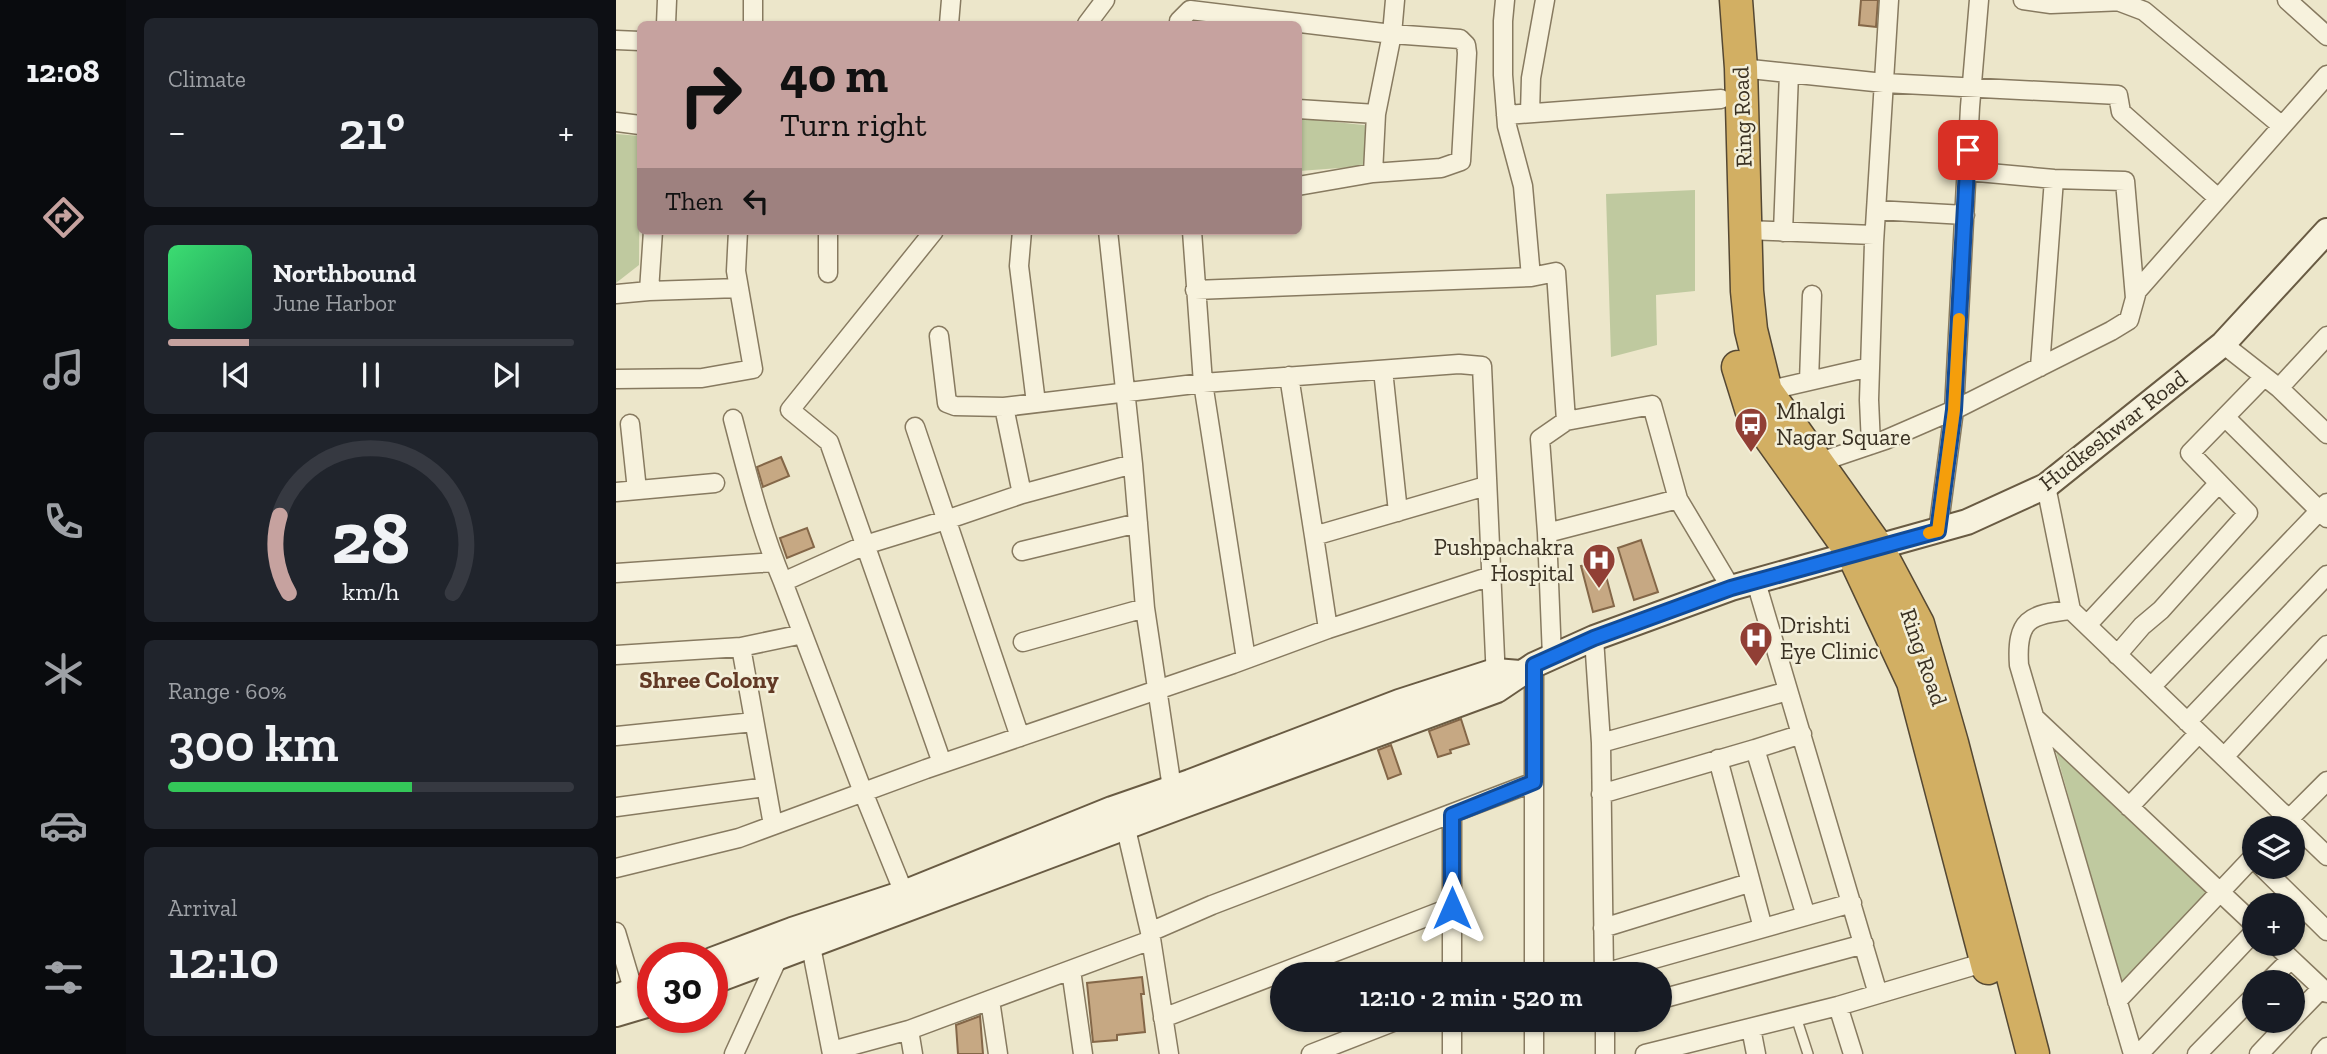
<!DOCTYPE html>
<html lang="en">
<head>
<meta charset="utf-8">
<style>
	body { margin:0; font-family:"Zilla Slab",serif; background:#20242c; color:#f1f3f6; height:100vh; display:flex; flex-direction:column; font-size:26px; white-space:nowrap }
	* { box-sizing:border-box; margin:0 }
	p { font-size:23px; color:#9ea1a6 }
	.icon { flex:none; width:38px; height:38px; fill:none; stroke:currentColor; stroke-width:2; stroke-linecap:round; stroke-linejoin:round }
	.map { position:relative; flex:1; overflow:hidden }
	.drawer { display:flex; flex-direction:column; gap:18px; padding:18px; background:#0d0f14; width:490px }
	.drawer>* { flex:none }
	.hud { position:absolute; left:21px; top:21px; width:665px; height:214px; border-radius:10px; box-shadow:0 2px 5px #0004; background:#c6a29f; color:#111; overflow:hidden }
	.controls { position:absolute; left:1626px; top:816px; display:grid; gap:14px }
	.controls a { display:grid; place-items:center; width:63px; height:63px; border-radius:50%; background:#171b24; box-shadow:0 2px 5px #0004; font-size:35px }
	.speed { position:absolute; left:21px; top:942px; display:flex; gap:14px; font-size:35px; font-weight:700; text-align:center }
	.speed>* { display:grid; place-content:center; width:91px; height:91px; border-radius:50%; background:#171b24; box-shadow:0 2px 5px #0004; line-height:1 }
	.speed .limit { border:10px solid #d22; background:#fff; color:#111 }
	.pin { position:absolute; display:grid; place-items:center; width:60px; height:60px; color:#fff; margin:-30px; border-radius:14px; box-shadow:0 4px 10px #0006 }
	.me { position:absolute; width:77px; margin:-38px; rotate:0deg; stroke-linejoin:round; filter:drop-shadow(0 0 5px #0008) }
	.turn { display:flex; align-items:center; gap:24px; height:147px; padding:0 28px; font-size:32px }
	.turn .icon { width:91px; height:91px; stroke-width:2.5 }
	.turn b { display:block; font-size:49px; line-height:60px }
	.then { display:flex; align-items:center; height:66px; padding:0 28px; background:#0003; gap:14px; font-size:26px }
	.big { font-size:52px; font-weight:600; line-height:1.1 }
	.drawer .tile { flex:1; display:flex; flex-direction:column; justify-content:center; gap:10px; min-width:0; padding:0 24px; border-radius:10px; background:#20242c }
	.drawer .dial { align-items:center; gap:0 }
	.dial svg { height:182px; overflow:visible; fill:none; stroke:#363941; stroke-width:7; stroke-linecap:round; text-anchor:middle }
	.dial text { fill:#f1f3f6; stroke:none }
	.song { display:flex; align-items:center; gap:21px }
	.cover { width:84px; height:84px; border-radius:10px; background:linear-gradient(135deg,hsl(140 70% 55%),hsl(150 70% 35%)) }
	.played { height:7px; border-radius:4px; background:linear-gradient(90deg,#c6a29f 20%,#363941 20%) }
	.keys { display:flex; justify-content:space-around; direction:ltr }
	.heat { display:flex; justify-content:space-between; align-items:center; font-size:38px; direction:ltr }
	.charge { height:10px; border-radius:5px; background:linear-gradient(90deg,#34c759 60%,#363941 0) }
	.trip { position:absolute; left:654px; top:962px; width:402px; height:70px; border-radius:35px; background:#171b24; box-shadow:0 2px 5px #0004; font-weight:600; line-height:70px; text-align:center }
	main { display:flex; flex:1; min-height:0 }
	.dock { display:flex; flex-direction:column; width:126px; justify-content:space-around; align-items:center; background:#090b0e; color:#9ea1a6 }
	.dock .icon { width:49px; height:49px }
	.dock .current { color:#c6a29f }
	.dock b { font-size:32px; color:#f1f3f6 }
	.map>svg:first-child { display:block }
	.green { fill:#bfc99f }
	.building { fill:#c6a883; stroke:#846748; stroke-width:2 }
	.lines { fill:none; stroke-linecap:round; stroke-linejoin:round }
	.lane-casing { stroke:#877a60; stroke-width:12 }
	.street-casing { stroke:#877a60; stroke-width:21 }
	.secondary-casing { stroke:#695b43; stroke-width:28 }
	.highway-casing { stroke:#554833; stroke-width:35 }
	.lane { stroke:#f7f2dd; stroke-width:9 }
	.street { stroke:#f7f2dd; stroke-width:18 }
	.secondary { stroke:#f7f2dd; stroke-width:24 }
	.highway { stroke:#d2af63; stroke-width:32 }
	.route-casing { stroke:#114b97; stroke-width:18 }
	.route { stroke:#1a73e8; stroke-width:12 }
	.slow { stroke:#f59e0b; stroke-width:12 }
	.labels { text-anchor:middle; stroke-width:5; stroke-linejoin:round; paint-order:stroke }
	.street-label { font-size:23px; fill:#393022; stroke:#f3efd9 }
	.poi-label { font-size:23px; fill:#393022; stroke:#f3efd9; text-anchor:start }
	.neighbourhood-label { font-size:24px; font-weight:bold; fill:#623925; stroke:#f3efd9 }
</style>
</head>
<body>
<main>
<nav class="dock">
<b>12:08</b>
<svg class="icon current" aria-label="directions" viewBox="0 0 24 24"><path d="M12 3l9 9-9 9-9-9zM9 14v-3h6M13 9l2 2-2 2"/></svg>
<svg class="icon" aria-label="music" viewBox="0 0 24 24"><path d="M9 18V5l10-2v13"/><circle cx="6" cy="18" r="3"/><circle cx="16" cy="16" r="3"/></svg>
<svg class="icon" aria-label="phone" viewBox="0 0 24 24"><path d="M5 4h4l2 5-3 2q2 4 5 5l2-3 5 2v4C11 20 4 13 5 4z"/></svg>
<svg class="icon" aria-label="climate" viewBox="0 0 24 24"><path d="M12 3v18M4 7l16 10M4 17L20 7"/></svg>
<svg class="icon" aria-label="car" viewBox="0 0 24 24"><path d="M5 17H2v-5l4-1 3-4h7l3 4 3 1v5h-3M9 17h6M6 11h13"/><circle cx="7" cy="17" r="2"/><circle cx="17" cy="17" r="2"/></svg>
<svg class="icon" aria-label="filters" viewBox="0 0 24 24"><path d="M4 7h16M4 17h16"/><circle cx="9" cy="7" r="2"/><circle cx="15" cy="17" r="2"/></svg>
</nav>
<section class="drawer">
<div class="tile"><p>Climate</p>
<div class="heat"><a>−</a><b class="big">21°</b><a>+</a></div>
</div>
<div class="tile">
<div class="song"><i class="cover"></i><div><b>Northbound</b><p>June Harbor</p></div></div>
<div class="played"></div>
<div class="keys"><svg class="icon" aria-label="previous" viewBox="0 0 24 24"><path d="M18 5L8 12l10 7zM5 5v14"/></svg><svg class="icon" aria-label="pause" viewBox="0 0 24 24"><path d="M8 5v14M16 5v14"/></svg><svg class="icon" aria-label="next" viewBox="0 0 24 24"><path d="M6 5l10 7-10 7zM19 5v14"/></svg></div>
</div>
<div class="tile dial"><svg viewBox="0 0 100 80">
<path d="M14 69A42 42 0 1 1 86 69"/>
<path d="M14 69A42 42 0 0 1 10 35" stroke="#c6a29f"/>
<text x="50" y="56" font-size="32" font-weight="700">28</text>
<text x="50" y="72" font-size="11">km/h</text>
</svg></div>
<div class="tile"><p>Range · 60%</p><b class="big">300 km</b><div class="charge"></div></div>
<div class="tile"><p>Arrival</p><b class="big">12:10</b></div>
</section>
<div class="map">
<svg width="1711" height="1054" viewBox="0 0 1711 1054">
	<rect width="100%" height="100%" fill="#ece6ca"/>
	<path class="green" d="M683 118 756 126 751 166 683 171Z
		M0 134 24 136 23 265 0 283Z
		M1079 190V291L1040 295 1041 345 995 357 990 194Z
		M1437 741 1593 894 1505 985Z"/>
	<path class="building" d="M1245 0H1262L1260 27 1243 25Z
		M165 457 173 476 147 487 141 467Z
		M191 528 198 547 171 558 164 538Z
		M1025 540 1042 592 1018 600 1002 548Z
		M986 561 998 606 977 612 965 566Z
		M845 719 853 744 834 750 835 753 822 757 813 731Z
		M775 745 785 774 772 779 762 750Z
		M526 977 528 994H525L529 1032 501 1035V1040L477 1042 471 983Z
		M364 1016 367 1054H342L340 1025Z"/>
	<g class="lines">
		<defs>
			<path id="lane" d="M1180 1017 1192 1054"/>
			<path id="street" d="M889 0 887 21V75L891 126 907 186 915 277 940 272 950 421 924 439 931 533 936 657
				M1407 0 1435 4 1509 1
				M1499 0 1528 11 1666 126
				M1671 0 1711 36
				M50 24 51 0
				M137 24V0
				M333 24 335 0
				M471 24 489 0
				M563 24V21L574 10 776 34 844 39 850 45 851 53 845 161 825 168 757 173
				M0 40 24 41
				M1125 68 1268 83 1502 95 1505 112 1602 198
				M682 109 760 114
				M914 113 915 78 929 0
				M890 115 1105 99
				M0 122 24 125
				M1351 171 1438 179 1509 181 1519 298
				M682 186 757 173 760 114 776 34 779 0
				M1260 210 1349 215
				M1129 230 1258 235
				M212 231V273
				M318 231 174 410 213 442 326 763
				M406 231 403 266 420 403
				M492 231 517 464 529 608 556 788 560 797
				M576 231 587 383 630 659
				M1167 232 1173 73
				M579 290 915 277
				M33 291 123 288
				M0 294 33 291 37 231
				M323 336 331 403 339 406 388 407 587 383 843 364 866 366 880 680
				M1607 344 1663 388 1711 434
				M1424 367 1438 179
				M767 370 782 512
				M673 376 698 536
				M0 379 86 378 137 369 120 271 122 231
				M1193 381 1196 295
				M1663 388 1711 336
				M1150 391 1254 367
				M388 407 406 494 517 464
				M1609 417 1711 518
				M117 419C131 473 145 530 167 582
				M950 421 1036 405 1062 499
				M14 424 21 490
				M299 427 404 737
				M1255 445 1253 400 1258 243 1273 0
				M1201 463 1269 440 1338 410 1495 331 1513 320 1521 291 1711 75
				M1603 483 1574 453 1648 377
				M1430 486 1455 610 1711 856
				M0 492 99 483
				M1322 531 1338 410 1354 107 1363 0
				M931 533 1062 499 1115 588
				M406 551 522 523
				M0 573 158 562
				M1140 582 1262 994
				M1455 610C1413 614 1400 620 1403 665L1517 1054
				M1471 625 1603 483 1632 513 1545 610 1526 626 1501 655
				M712 629 875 576
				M978 638 985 743 988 975
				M407 642 529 608
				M125 647 157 825
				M0 655 125 647 187 634
				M918 665V975
				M1535 687 1711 503
				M1419 718 1638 924
				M1571 722 1711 575
				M1186 734 1139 749 1190 916
				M0 736 138 722
				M985 743 1172 691
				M1608 757 1711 645
				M1102 759 1147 928
				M985 794 1139 749
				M0 807 150 787
				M1513 807 1583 733
				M836 815V975
				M507 816 534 932 553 1054
				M1664 828 1711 781
				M1645 866 1711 931
				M0 868 123 838 310 769 617 664 712 629 698 536 870 486
				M288 893 247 792 167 582 249 545 330 520 406 494
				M987 928 1133 883
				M0 932 20 999
				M534 932 596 905 918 782
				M193 936 216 1054
				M1658 943 1711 993
				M455 970 467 1054
				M988 973 1236 903
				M1652 982 1675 959
				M1045 999 1248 944
				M374 1000 382 1054
				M1501 1001 1638 856
				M1222 1006 1237 1054
				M547 1018 836 907
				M1676 1019 1706 988
				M836 1020V1054
				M918 1020V1054
				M989 1020V1054
				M1135 1028 1140 1054
				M293 1030 297 1054
				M216 1051 293 1030 535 940
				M118 1054 161 960
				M695 1054 782 1020
				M1029 1054 1222 1006 1370 962
				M1523 1054 1638 932
				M1581 1054 1638 996
				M1643 1054 1675 1020
				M1705 1054 1711 1047"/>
			<path id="secondary" d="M96 960 176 930 288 893 496 809 574 782 783 702 879 671 904 673
				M96 982 563 807 881 690 918 665 978 638 1115 588 1351 522 1430 486 1607 344 1711 231
				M0 999 3 996 37 983
				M0 1014 37 1003"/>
			<path id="highway" d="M1120 0 1125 68 1131 291 1135 330 1150 391 1261 547 1302 624 1336 743 1417 1054
				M1122 367 1136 412 1237 554 1297 682 1372 968"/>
		</defs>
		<use href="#lane" class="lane-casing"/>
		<use href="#street" class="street-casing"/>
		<use href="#secondary" class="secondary-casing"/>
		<use href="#highway" class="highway-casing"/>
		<use href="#lane" class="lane"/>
		<use href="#street" class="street"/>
		<use href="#secondary" class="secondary"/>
		<use href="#highway" class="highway"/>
	</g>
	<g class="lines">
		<defs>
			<path id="route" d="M836 908V815L918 782V665L978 638 1115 588 1322 531 1338 410 1352 150"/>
		</defs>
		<use href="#route" class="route-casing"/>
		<use href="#route" class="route"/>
		<path class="slow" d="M1313 533 1322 531 1338 410 1343 319"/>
	</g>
	<defs>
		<symbol id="bus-pin" viewBox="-11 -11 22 30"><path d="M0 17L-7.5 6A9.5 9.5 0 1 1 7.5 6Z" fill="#913f35" stroke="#f3efd9"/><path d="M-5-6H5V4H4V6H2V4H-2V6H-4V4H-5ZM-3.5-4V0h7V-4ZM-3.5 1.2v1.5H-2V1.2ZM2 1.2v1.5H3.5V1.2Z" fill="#fff"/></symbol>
		<symbol id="hospital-pin" viewBox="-11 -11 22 30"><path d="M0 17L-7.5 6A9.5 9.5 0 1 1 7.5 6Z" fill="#913f35" stroke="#f3efd9"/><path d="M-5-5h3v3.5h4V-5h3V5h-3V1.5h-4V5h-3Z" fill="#fff"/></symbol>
	</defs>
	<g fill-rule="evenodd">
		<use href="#bus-pin" x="1116" y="405" width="38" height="52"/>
		<use href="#hospital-pin" x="964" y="541" width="38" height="52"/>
		<use href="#hospital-pin" x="1121" y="619" width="38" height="52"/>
	</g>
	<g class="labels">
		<g class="street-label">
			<text transform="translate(1126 117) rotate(-92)" y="8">Ring Road</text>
			<text transform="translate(1497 430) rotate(-38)" y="8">Hudkeshwar Road</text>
			<text transform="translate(1308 657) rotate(71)" y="8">Ring Road</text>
		</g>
		<g class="poi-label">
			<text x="1160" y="419">Mhalgi<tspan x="1160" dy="26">Nagar Square</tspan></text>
			<text x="958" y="555" text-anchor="end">Pushpachakra<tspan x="958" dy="26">Hospital</tspan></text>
			<text x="1164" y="633">Drishti<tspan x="1164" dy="26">Eye Clinic</tspan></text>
		</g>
		<g class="neighbourhood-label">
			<text x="93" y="688">Shree Colony</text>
		</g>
	</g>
</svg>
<div class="controls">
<a><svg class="icon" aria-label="layers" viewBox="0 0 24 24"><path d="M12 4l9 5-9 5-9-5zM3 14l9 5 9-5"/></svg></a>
<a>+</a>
<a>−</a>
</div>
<div class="speed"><div class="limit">30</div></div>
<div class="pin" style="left:1352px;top:150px;background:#d93025"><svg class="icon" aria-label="arrive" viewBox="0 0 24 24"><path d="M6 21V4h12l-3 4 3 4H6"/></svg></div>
<svg class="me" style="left:836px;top:908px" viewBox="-20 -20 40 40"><path d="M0-17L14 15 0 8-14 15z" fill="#1a73e8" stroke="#fff" stroke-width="4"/></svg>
<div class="trip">12:10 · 2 min · 520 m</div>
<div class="hud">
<div class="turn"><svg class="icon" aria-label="right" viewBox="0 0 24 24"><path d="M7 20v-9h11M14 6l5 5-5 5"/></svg><div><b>40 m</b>Turn right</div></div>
<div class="then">Then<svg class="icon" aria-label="left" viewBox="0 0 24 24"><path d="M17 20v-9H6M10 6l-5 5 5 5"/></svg></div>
</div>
</div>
</main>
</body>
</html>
